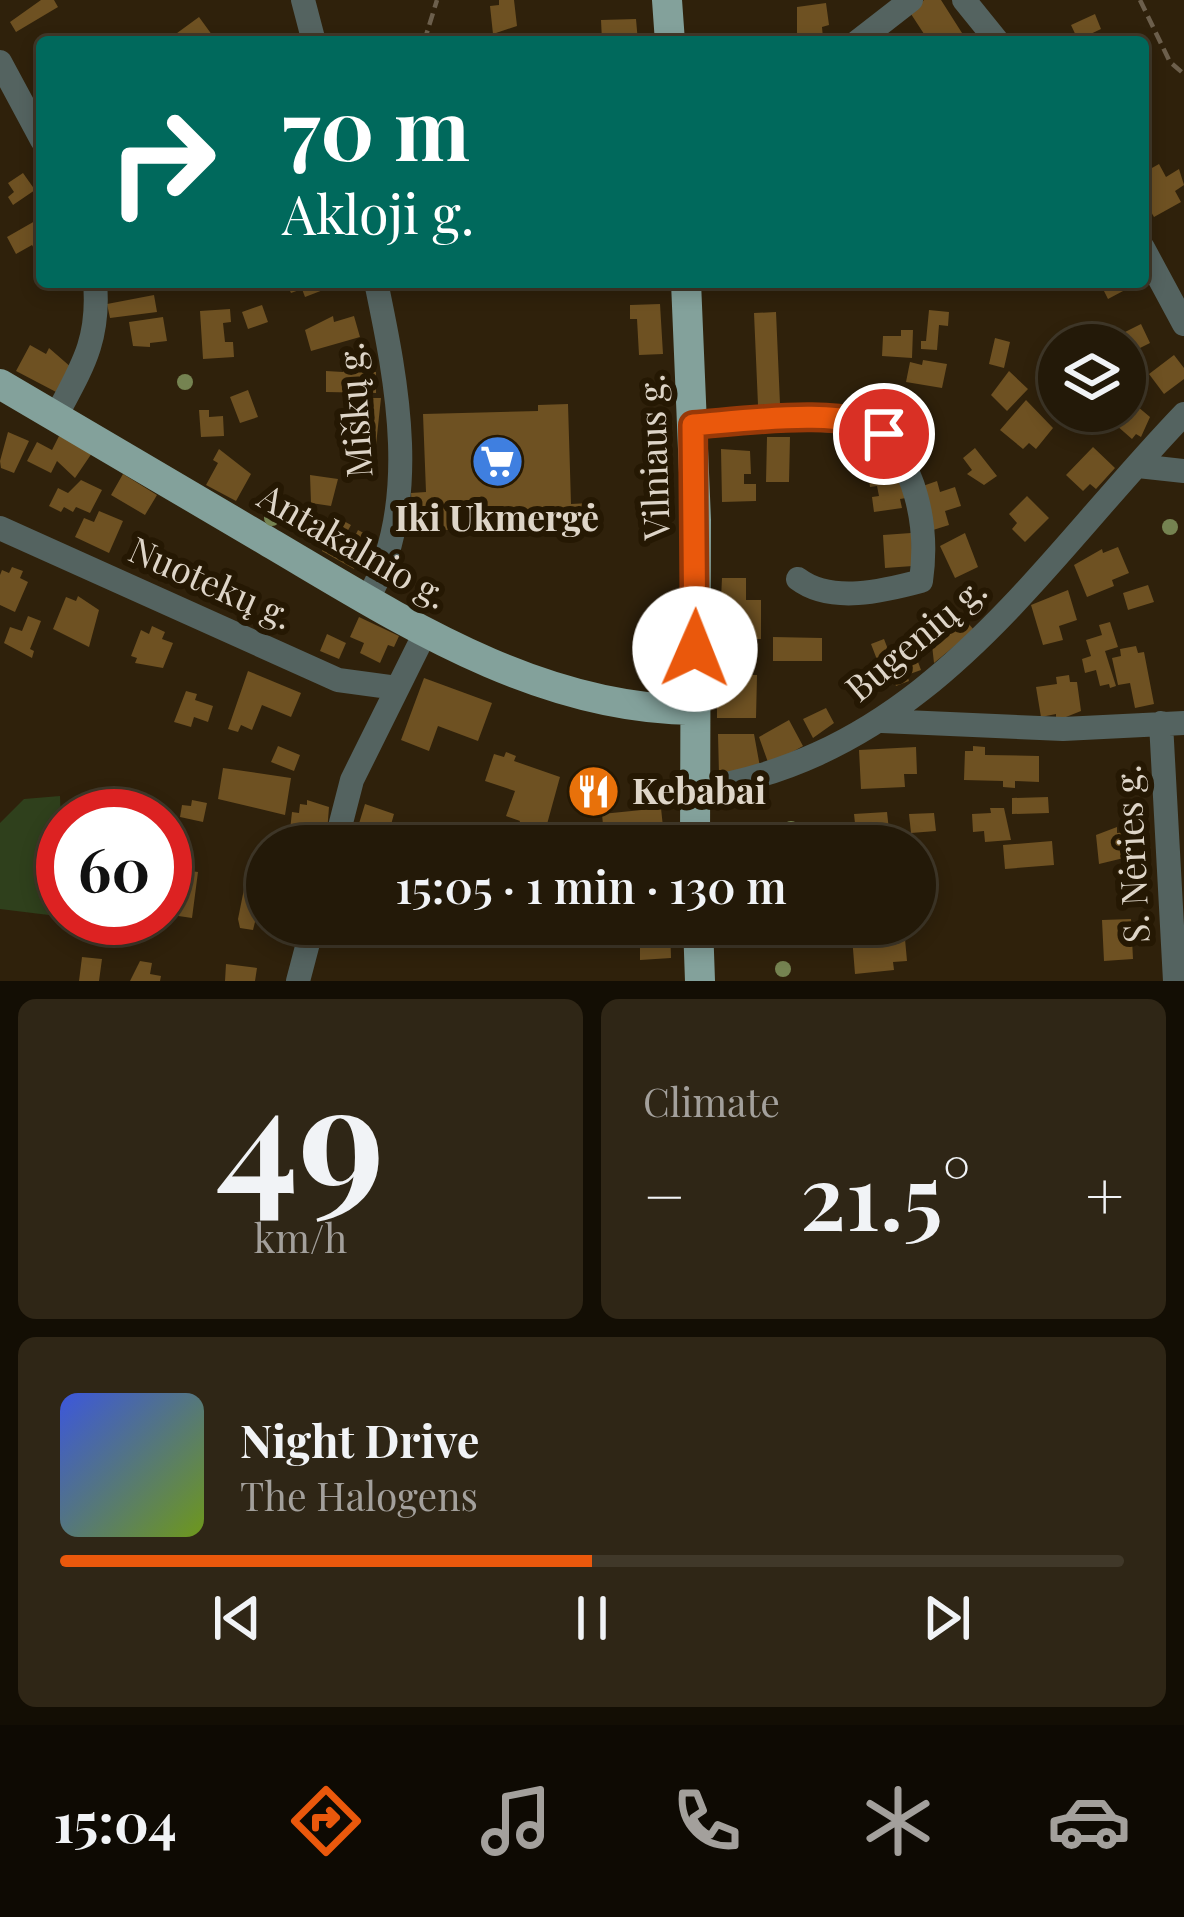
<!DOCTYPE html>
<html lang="en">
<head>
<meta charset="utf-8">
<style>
	body { margin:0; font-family:"Playfair Display",serif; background:#2f2616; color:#f1f3f6; height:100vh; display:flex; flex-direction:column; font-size:45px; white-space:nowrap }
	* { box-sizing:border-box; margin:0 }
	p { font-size:39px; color:#a3a09c }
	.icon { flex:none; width:66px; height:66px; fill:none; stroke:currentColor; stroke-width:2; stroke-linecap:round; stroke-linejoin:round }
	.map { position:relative; height:981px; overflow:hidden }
	.panel { display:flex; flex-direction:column; gap:18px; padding:18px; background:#130e04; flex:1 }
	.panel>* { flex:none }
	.guide { position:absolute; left:36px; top:36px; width:1113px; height:252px; border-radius:12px; box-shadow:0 6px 18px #0003,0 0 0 3px #403829; background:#00695c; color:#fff; overflow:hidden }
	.controls { position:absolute; left:1038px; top:324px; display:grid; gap:24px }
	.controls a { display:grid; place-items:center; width:108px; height:108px; border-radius:50%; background:#231908; box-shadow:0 6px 18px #0003,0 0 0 3px #403829; font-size:60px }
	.speed { position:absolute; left:36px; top:789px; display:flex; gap:24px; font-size:60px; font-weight:700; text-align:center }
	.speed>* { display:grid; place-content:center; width:156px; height:156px; border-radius:50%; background:#231908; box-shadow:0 6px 18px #0003,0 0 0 3px #403829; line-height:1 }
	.speed .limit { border:18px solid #d22; background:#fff; color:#111 }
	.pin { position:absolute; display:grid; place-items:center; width:102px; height:102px; color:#fff; margin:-51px; border:6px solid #fff; border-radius:50%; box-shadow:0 3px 12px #0007 }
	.me { position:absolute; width:132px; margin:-66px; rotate:1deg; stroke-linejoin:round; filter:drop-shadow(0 0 9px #0008) }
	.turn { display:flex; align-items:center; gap:42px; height:252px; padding:0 48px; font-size:54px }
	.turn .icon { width:156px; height:156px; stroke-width:2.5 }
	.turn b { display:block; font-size:84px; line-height:102px }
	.big { font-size:90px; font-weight:600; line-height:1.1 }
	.panel .widget { flex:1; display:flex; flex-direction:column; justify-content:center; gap:18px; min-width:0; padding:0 42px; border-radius:18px; background:#2f2616 }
	.panel .dial { align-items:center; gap:0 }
	.dial b { font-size:156px; line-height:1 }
	.song { display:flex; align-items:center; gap:36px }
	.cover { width:144px; height:144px; border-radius:18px; background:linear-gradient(135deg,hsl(230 70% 55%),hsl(80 70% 35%)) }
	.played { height:12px; border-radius:6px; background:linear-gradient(90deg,#ea580c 50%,#403829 50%) }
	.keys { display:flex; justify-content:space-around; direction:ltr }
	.heat { display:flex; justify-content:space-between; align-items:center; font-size:66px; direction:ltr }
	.panel .tiles { flex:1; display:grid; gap:18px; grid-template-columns:1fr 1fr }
	.widget:last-child { grid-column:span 2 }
	.trip { position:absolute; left:246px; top:825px; width:690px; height:120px; border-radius:60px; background:#231908; box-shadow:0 6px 18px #0003,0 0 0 3px #403829; font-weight:600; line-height:120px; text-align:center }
	.menu { display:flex; height:192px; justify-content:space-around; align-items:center; background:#0e0a03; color:#a3a09c }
	.menu .icon { width:84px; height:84px }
	.menu .selected { color:#ea580c }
	.menu b { font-size:54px; color:#f1f3f6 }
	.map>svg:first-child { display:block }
	.green { fill:#2f401c }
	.building { fill:#6e5122 }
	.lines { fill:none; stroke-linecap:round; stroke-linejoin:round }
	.path { stroke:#6c5f4c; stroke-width:4.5; stroke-dasharray:12 6; stroke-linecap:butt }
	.street { stroke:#546360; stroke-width:24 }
	.primary { stroke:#83a19b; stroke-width:30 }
	.tree { fill:#758351 }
	.route-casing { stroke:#983908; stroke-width:30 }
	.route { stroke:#ea580c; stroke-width:21 }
	.labels { text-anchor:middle; stroke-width:12; stroke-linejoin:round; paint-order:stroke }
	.street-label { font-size:36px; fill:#ded5c8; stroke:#251803 }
	.poi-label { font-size:36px; font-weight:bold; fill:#ded5c8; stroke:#251803 }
</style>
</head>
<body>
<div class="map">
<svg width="1184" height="981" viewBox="0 0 1184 981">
	<rect width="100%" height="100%" fill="#2f210b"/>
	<path class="green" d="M60 796 63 883 57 916 0 909V823L24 799Z"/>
	<path class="building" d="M41 0H54L58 7 16 32 10 22Z
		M499 0H514L517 26 493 34 490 6 499 5Z
		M924 0H941L962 33 948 42H936L931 34 926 37 911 14Z
		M826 3 829 25 822 27 823 38 797 41V7Z
		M1095 14 1101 29 1078 40 1071 25Z
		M199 17 215 39 177 42 173 36Z
		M636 19 638 42 602 41 601 20Z
		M1159 164 1166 177 1179 169 1184 185 1175 191 1181 202 1154 217 1143 198V173Z
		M23 173 35 190 13 205 8 197 14 192 8 183Z
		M42 217V256L39 257 32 245 16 254 7 237Z
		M286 282H335L336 285 305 297 302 289 291 293Z
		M1106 282H1140L1108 299 1101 285Z
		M154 295 157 312 110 318 107 304Z
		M660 304 663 354 639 355 637 319H630V305Z
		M262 305 268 322 248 329 242 312Z
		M230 309 231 322 223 323 225 342H233L234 357 203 359 200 311Z
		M929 310 949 312 948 326 939 325 937 350 921 349V341H926Z
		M776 312 780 404 758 405 754 313Z
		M333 316 334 322 354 316 360 337 311 351 305 330Z
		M163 317 167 341 150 343V347L133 346 129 322Z
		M1141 324 1150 343 1126 355 1117 336Z
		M901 330H913L912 358 882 356 883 336H901Z
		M995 338 1010 342 1004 368 989 364Z
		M30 345 46 354 49 348 72 368 58 393 16 371Z
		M1174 355 1184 368V379L1164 394 1149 374Z
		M923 360 947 364 942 388 906 382 910 362 922 365Z
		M343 363 357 364V372H376V393L326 392V371L343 372Z
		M1009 371 1028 389 1007 411 991 395Z
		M248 390 258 417 240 423 230 397Z
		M903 395 927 426 901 446 877 414Z
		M1125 396 1150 417 1141 437 1136 434 1132 439 1108 418 1114 411H1125Z
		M367 398H381L376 445 346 450V416H367Z
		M1026 400 1053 428 1036 449 1029 443 1023 449 1000 430Z
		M568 404 571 504 590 503 591 525 413 531 411 493 426 492 423 414 538 411V405Z
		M199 410H209V417L223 416 224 436 201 437Z
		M8 432 29 441 14 473 1 468 0 461Z
		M59 436 92 453 75 478 57 461 51 473 27 461 37 442 52 450Z
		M767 437H790L789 482H766Z
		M1093 447 1115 468 1096 489 1090 484 1083 491 1066 475Z
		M975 448 997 476 984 485 967 474 972 470 963 458Z
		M219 449 251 474 236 501 206 485 218 463 213 460Z
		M721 449 750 451 751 474H744V484H756V501L722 502Z
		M895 469 906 498 900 499 902 508 874 512 872 497 879 496 877 486 870 487 868 473Z
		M123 474 157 495 145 515 111 495Z
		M310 475 338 479 331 506 311 503Z
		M81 480 102 490 90 513 76 507 73 512 64 507 61 512 49 506 58 488 68 493Z
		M937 481 940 492 955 487 961 506 945 511 949 525 933 530 920 487Z
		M1027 496 1049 518 1025 542 1012 529 1017 523 1009 514Z
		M99 511 123 521 109 553 75 537 84 518 94 522Z
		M340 519 351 525 347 532 355 536 358 530 371 537 354 569 322 551Z
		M911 533 913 566 885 568 883 535Z
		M965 533 978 567 955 578 940 546Z
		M1118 547 1129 573 1112 580 1114 586 1087 597 1074 565 1102 549 1103 553Z
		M12 567 23 571 20 578 28 582 15 612 0 605V575L2 570 9 573Z
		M722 578H746V600H761V639H719Z
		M1148 585 1154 602 1128 610 1123 593Z
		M1068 590 1077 620 1059 626 1063 640 1043 645 1031 605Z
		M78 596 99 610 89 647 53 629 66 597 76 601Z
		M940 607 947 615 955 608 974 630 934 663 932 645 924 634 930 630 923 621Z
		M28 616 41 621 30 649 34 651 32 658 4 643 10 627 22 631Z
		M359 617 399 636 394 647 388 645 380 663 360 653 364 643 350 637Z
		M1110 622 1118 647 1105 651 1116 686 1110 688 1109 684 1100 686 1096 670 1085 673 1082 659 1091 656 1086 640 1102 635 1099 625Z
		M152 626 165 632 162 639 173 643 163 668 135 663 137 658 131 656 141 630 149 634Z
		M327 634 346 643 339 659 320 651Z
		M773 637 822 638V661H773Z
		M884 639 889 652 911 643 921 670 907 675 909 681 896 686 894 680 886 683 871 644Z
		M1136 646 1138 653 1144 652 1154 704 1135 708 1130 683 1118 685 1112 658 1121 656 1120 649Z
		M248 671 301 693 291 717 262 705 252 730 241 725 238 732 228 729Z
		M717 675H757L756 718H717Z
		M1069 675 1070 682H1077L1081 711 1056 721V714L1041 717 1036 687 1057 684 1056 677Z
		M424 678 492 703 478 741 438 726 429 751 401 740Z
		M186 691 197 694 195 700 213 706 208 722 194 717 191 727 174 722Z
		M826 708 834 723 813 738 803 719Z
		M789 720 803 746 769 765 759 737Z
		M718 734H754L760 767 719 774Z
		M278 746 300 755 294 771 271 762Z
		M973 746 985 747V755L1039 756V782L1015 781V788L1003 787V781L964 780 965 751H973Z
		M916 747 917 774H904L905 787 861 789 859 750Z
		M506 752 516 756 514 761 560 777 541 846H511L520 821 506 816 515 791 485 781 494 754 504 757Z
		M223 768 291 778 285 815 218 799Z
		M1048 797 1049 813 1012 814V798Z
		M192 800 207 803 203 822 180 817 182 805 191 806Z
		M307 800 329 807 327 833 290 830 292 812 299 813 300 804 307 805Z
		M365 804 394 814 387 839 357 830Z
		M661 808 665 846H605L602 814Z
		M990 808H1004L1011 840 985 842 984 831 973 832 972 814 991 813Z
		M887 812 890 839 857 842 854 814Z
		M934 813 936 831 911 833 909 814Z
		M1117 827V833L1129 832 1132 856 1099 864 1096 835Z
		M1052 841 1054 865 1005 869 1003 845Z
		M175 869 198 872 192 918 165 914 166 877 174 878Z
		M248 869 264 872 262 882H267V924L255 922 253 930 240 928 238 919Z
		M1131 919 1133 959 1104 961 1102 920Z
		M387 924H423L421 940 412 938 411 945 389 941Z
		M584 924H608L609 942 585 943Z
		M632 924H670L671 958 640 960V948H633Z
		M851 924H889L891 940 905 939 907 961 893 962 894 970 855 974Z
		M581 928V943L549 944 548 929Z
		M82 957 102 959 99 981H79Z
		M140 961 152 963 150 974 161 976 160 981H130Z
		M226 964 257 968 255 981H225Z"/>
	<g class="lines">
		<path class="path" d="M1140 0 1170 62 1184 74
			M424 42 437 0"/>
		<path class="street" d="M303 0 314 42
			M964 0 998 42
			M857 42 911 0
			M0 62 42 140
			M1143 248 1184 324
			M56 416C82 367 100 340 95 282
			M693 425 804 419 872 423C916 462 929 525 921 581 884 591 831 604 798 579
			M1138 466 1184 471
			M0 528 338 680 397 688
			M367 600C422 506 397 382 376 282
			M882 721 1063 729 1184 723
			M1161 723 1175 981
			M693 790C926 757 1035 569 1184 414
			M335 846 352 780 424 635
			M298 981 313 924"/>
		<path class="primary" d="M667 0 670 42
			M686 282 696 520 695 846
			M0 384C89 436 178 489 267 541 398 618 535 709 694 710
			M698 924 700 981"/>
	</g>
	<g class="tree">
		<circle cx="185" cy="382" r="8"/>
		<circle cx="272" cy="518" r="8"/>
		<circle cx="1170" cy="527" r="8"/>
		<circle cx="791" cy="829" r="8"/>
		<circle cx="783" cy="969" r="8"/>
	</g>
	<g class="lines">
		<defs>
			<path id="route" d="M695 649 693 425C738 422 852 405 884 434"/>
		</defs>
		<use href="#route" class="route-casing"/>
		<use href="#route" class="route"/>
	</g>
	<defs>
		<symbol id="supermarket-disc" viewBox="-11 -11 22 22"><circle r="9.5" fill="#3f7fe0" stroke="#251803"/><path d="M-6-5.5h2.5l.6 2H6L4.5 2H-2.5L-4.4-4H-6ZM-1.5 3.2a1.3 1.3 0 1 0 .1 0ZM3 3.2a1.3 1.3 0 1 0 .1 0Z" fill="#fff"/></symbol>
		<symbol id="restaurant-disc" viewBox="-11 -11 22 22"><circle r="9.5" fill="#e8710a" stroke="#251803"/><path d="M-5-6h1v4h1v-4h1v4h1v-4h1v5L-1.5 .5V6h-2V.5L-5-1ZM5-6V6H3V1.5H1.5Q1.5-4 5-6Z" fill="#fff"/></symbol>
	</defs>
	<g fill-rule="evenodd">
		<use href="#supermarket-disc" x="468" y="432" width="59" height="59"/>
		<use href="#restaurant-disc" x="564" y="762" width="59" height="59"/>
	</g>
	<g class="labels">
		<g class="street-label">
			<text transform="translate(355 410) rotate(-94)" y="13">Miškų g.</text>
			<text transform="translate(654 457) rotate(-92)" y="13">Vilniaus g.</text>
			<text transform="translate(353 546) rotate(30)" y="13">Antakalnio g.</text>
			<text transform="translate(211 583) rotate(24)" y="13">Nuotekų g.</text>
			<text transform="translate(916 639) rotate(-40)" y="13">Bugenių g.</text>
			<text transform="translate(1132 854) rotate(-93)" y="13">S. Nėries g.</text>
		</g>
		<g class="poi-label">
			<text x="497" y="531">Iki Ukmergė</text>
			<text x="632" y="804" text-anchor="start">Kebabai</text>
		</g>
	</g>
</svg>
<div class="controls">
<a><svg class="icon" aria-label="layers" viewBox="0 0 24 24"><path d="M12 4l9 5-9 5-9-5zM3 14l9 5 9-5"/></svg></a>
</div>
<div class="speed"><div class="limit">60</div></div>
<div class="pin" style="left:884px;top:434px;background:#d93025"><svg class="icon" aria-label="arrive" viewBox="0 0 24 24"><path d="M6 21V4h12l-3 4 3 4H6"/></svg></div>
<svg class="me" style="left:695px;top:649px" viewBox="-20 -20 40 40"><circle r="19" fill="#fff"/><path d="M0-13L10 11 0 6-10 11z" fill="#ea580c"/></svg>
<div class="trip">15:05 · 1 min · 130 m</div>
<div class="guide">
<div class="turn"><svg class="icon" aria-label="right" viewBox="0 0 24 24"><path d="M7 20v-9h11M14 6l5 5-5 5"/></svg><div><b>70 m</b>Akloji g.</div></div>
</div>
</div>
<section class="panel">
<div class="tiles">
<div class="widget dial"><b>49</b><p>km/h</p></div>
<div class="widget"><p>Climate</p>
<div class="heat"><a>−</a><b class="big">21.5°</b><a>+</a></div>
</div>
<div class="widget">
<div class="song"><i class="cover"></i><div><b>Night Drive</b><p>The Halogens</p></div></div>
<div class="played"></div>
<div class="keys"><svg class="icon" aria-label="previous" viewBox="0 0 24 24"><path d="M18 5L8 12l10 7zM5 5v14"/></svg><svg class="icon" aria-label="pause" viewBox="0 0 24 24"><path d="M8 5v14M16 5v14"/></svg><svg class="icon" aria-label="next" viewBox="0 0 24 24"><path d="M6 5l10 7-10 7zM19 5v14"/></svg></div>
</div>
</div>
</section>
<nav class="menu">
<b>15:04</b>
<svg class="icon selected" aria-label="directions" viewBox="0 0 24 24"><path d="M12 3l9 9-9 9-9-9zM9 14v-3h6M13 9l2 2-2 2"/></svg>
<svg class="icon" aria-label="music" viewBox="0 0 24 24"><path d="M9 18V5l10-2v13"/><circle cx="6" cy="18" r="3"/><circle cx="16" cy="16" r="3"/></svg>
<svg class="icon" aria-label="phone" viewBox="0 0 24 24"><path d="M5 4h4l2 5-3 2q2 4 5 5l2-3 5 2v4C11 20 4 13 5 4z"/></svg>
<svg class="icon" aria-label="climate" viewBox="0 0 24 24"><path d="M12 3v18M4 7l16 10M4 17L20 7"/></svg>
<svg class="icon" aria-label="car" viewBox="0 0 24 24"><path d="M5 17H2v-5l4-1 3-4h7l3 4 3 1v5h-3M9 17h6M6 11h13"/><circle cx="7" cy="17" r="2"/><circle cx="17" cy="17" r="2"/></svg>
</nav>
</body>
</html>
